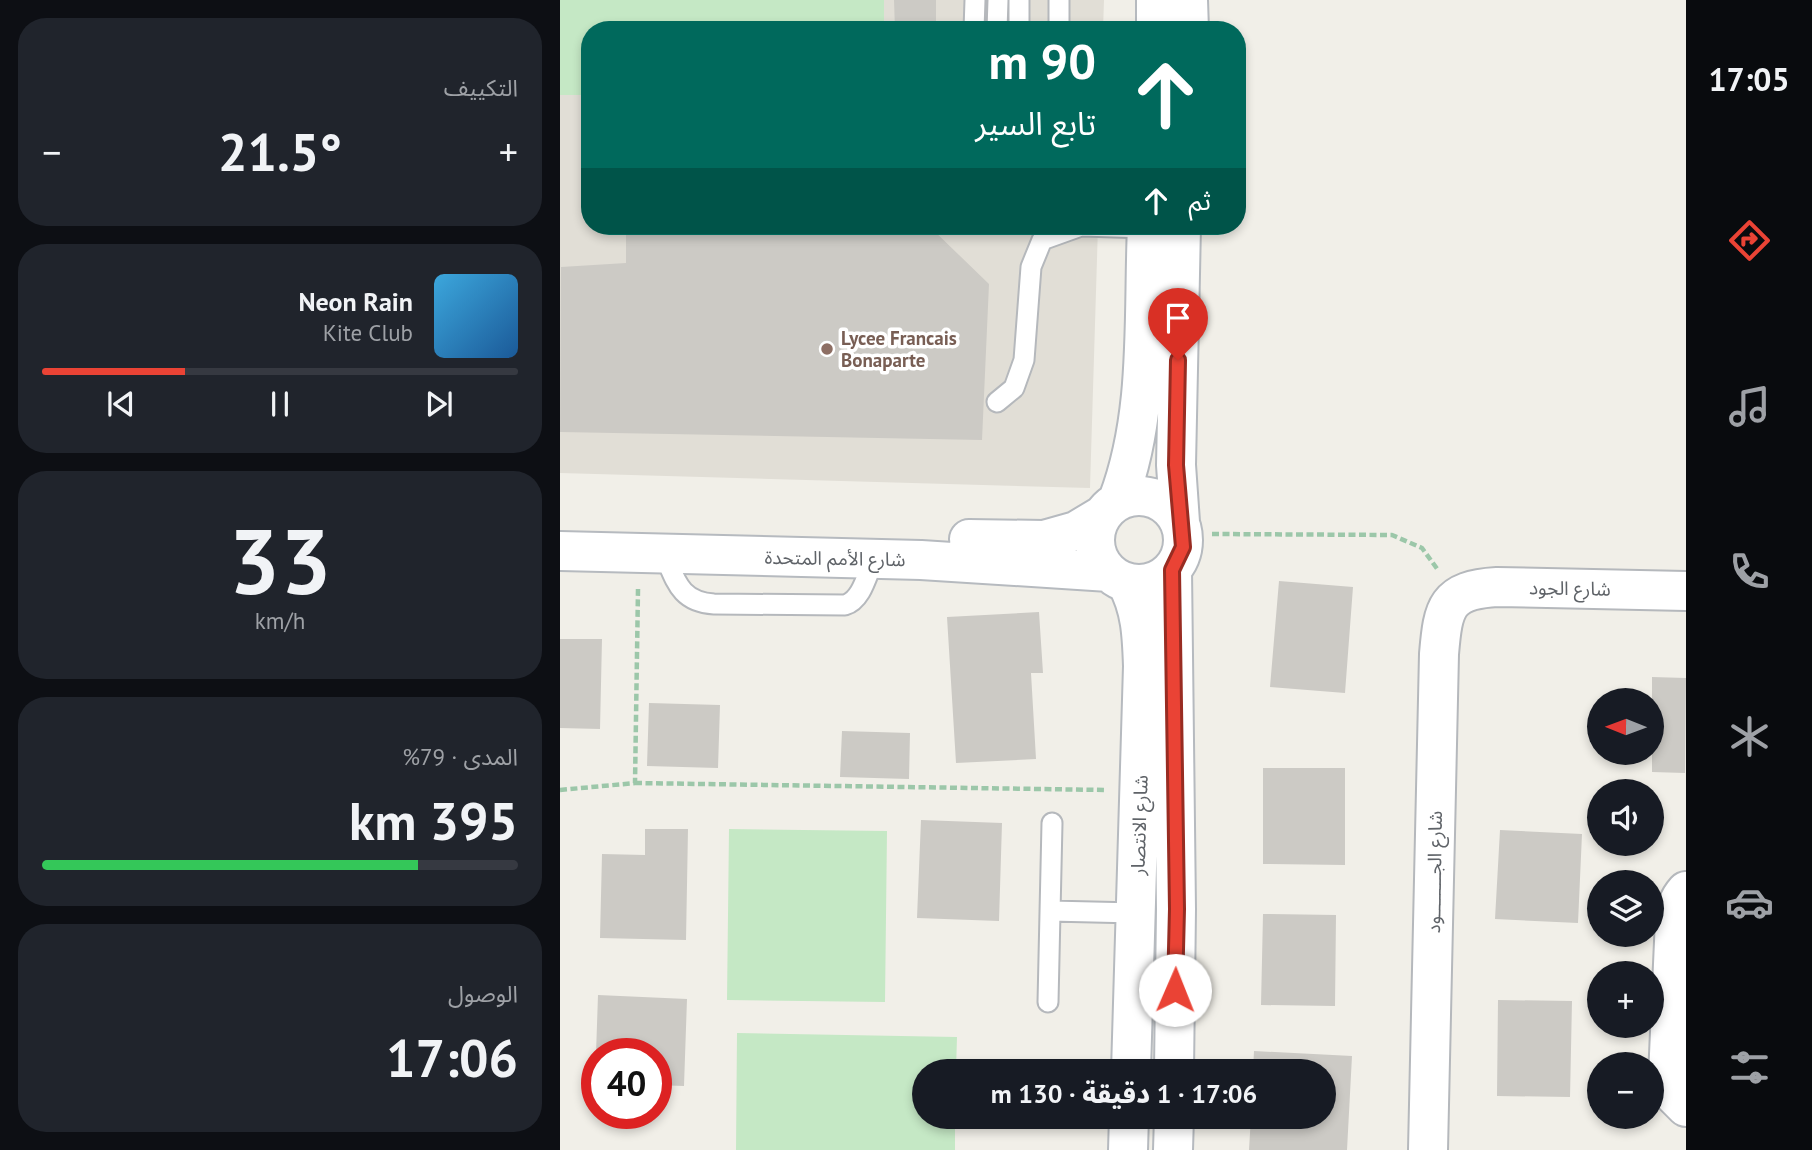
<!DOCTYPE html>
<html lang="ar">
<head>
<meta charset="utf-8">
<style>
	body { margin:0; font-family:"PT Sans","Noto Sans Arabic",sans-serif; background:#20242c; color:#f1f3f6; direction:rtl; height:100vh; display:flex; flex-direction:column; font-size:26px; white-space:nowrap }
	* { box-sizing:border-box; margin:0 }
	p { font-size:23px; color:#9ea1a6 }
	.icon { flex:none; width:38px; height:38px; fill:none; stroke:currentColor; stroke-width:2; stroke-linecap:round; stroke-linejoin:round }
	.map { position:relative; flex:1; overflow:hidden; direction:ltr }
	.drawer { display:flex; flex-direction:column; gap:18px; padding:18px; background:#0d0f14; width:560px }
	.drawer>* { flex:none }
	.banner { position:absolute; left:21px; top:21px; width:665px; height:214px; border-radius:28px; box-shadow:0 4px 10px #0003; direction:rtl; background:#00695c; color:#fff; overflow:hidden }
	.needle { width:46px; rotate:271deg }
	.tools { position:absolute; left:1027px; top:688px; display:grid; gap:14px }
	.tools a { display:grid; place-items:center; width:77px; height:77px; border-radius:50%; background:#171b24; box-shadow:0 4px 10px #0003; font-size:35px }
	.speed { position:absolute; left:21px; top:1038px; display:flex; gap:14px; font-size:35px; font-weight:700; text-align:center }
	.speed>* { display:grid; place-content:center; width:91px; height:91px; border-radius:50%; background:#171b24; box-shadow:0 4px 10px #0003; line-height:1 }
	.speed .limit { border:10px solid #d22; background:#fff; color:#111 }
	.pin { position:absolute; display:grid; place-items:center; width:60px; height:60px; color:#fff; margin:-72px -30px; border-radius:50% 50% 50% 0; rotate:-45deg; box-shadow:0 0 7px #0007 }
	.pin .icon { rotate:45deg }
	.me { position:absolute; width:77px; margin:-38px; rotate:1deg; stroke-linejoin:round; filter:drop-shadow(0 0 5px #0008) }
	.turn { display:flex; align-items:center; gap:24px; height:147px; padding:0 35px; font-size:32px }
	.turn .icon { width:91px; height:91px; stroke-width:2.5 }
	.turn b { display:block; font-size:49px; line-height:60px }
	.then { display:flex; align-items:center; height:66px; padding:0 35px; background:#0003; gap:14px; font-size:26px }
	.big { font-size:52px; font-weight:800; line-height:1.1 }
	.drawer .card { flex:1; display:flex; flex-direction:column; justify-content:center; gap:10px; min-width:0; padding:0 24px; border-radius:28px; background:#20242c }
	.drawer .dial { align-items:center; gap:0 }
	.dial b { font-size:91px; line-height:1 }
	.song { display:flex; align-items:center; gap:21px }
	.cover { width:84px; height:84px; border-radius:10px; background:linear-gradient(135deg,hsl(200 70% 55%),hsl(210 70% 35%)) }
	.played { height:7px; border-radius:4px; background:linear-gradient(90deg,#ea4335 30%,#363941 30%) }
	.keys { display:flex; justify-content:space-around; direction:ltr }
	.heat { display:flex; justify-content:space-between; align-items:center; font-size:38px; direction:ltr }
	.charge { height:10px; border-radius:5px; background:linear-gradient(90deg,#34c759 79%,#363941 0) }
	.trip { position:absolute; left:352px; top:1059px; width:424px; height:70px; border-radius:35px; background:#171b24; box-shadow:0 4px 10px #0003; font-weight:800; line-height:70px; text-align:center; direction:rtl }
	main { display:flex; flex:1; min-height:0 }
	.dock { display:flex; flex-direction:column; width:126px; justify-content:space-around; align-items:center; background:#090b0e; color:#9ea1a6 }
	.dock .icon { width:49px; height:49px }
	.dock .current { color:#ea4335 }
	.dock b { font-size:32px; color:#f1f3f6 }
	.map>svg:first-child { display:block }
	.education { fill:#e1ded6 }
	.green { fill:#c5e8c5 }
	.building { fill:#cccac5 }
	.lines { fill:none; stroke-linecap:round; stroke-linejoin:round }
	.lane-casing { stroke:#b5b8bc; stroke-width:23 }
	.street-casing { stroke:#b5b8bc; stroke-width:42 }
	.secondary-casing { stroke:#b6babf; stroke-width:42 }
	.path { stroke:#9cc7a9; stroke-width:4.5; stroke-dasharray:7 3.5; stroke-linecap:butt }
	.lane { stroke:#fff; stroke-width:19 }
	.street { stroke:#fff; stroke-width:38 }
	.secondary { stroke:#fff; stroke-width:38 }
	.route-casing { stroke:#982c22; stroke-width:18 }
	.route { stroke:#ea4335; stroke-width:12 }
	.education-dot { fill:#8d6e63; stroke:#fff; stroke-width:2.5 }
	.labels { text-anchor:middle; stroke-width:7; stroke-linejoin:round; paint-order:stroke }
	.education-label { font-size:19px; font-weight:bold; fill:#785e54; stroke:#fff; text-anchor:start }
	.street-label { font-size:19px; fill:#5f6368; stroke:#fff }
</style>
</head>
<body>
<main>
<nav class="dock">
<b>17:05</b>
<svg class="icon current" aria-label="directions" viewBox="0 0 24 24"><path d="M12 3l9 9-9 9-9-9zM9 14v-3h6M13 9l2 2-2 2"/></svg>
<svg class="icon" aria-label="music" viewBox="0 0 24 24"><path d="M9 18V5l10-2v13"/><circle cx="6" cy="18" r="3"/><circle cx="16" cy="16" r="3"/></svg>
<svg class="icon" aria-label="phone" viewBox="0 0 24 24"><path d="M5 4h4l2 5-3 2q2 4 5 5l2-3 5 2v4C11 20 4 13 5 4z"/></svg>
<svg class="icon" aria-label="climate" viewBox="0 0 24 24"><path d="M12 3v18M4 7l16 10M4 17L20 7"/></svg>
<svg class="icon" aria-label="car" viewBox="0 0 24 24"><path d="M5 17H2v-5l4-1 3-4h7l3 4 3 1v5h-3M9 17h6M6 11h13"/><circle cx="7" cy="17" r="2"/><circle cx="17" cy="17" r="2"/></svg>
<svg class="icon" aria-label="filters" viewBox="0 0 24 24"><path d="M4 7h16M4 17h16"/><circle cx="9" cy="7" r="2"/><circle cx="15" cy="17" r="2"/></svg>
</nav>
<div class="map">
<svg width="1126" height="1150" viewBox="0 0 1126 1150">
	<rect width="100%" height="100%" fill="#f1efe8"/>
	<path class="education" d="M0 0H544L543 30H30V226H538L530 488 0 473Z"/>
	<path class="green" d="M0 0H324V30H30V95H0Z
		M169 829 327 831 325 1002 167 1000Z
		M177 1033 397 1037 396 1071H364V1116L395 1117V1150H176Z"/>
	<path class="building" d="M334 0H376V30H335Z
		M66 226H369L429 284 422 440 0 432 1 267 66 263Z
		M719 581 793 587 785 693 710 687Z
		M479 612 483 673H471L476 759 396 763 387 617Z
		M0 639H42L40 729 0 728Z
		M1092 677 1126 678 1125 773 1092 772Z
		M89 703 160 705 158 768 87 766Z
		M282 731 350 733 349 779 280 777Z
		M703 768H785V865L703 864Z
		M361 820 442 823 439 921 357 918Z
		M85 829H128L126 940 40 938 42 854 85 855Z
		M940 830 1022 834 1018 923 935 919Z
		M703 914 776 915 775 1006 701 1005Z
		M38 995 127 999 124 1086 96 1085V1054H36Z
		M938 1000 1012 1001 1010 1097 937 1096Z
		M694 1051 792 1056 787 1150H689L691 1116H763V1071H693Z"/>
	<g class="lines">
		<defs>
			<path id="lane" d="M414 30 415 0
				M437 30 438 0
				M459 30V0
				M499 30V0
				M437 402 454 388 464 360 471 267 482 240 521 226 587 228
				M104 554C116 581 120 602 154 604L285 605C302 600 307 574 314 559
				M490 911 576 913
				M488 1002 492 823"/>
			<path id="street" d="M1126 891C1118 900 1116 908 1115 919L1108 1077 1114 1095 1126 1107
				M868 1150 879 654C883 607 886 590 937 587L1126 591"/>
			<path id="secondary" d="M628 0 629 30
				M596 30V0
				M535 540a44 44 0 1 1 88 0a44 44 0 1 1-88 0Z
				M558 500C591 413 583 317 587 226
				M620 522 616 465 621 226
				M409 539 484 540 516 531 541 516
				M0 551 361 560 549 572
				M612 570 616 909 614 1071
				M566 582C581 608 582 636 583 666L571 1071
				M568 1150 569 1116
				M613 1150 614 1116"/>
		</defs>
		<use href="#lane" class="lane-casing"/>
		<use href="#street" class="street-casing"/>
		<use href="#secondary" class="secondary-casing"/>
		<path class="path" d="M652 534 832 535 862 548 878 570
			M75 783 547 790
			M0 790 75 783 78 589"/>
		<use href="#lane" class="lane"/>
		<use href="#street" class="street"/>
		<use href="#secondary" class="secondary"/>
	</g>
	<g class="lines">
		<defs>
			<path id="route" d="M615 990 617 909 612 570 623 547 616 465 618 360"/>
		</defs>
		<use href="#route" class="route-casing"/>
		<use href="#route" class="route"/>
	</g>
	<circle class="education-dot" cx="267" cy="349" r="7"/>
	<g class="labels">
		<g class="education-label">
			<text x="281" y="345">Lycee Francais<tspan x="281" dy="22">Bonaparte</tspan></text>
		</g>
		<g class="street-label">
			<text transform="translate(275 558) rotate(1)" y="7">شارع الأمم المتحدة</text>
			<text transform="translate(1010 588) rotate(1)" y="7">شارع الجود</text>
			<text transform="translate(579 825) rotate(-88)" y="7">شارع الانتصار</text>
			<text transform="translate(874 872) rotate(-89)" y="7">شارع الجــــــــود</text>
		</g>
	</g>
</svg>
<div class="tools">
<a><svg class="needle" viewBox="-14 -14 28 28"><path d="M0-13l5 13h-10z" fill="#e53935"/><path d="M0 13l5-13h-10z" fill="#9ea1a6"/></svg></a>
<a><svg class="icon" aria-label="sound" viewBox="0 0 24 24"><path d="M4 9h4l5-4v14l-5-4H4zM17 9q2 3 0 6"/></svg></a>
<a><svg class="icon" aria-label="layers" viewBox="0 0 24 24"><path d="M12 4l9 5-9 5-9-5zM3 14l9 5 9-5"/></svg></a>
<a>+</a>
<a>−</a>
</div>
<div class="speed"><div class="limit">40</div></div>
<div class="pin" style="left:618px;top:360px;background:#d93025"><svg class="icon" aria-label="arrive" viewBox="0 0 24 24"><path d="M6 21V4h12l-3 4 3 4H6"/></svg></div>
<svg class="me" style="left:615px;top:990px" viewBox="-20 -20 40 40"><circle r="19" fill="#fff"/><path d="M0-13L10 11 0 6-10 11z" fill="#ea4335"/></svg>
<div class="trip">17:06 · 1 دقيقة · 130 m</div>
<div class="banner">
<div class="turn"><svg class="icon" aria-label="ahead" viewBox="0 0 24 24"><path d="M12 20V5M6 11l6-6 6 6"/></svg><div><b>90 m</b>تابع السير</div></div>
<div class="then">ثم<svg class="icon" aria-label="ahead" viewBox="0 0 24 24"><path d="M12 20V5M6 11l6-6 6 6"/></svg></div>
</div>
</div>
<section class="drawer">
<div class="card"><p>التكييف</p>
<div class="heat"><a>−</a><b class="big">21.5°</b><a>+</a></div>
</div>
<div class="card">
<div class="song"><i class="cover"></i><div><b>Neon Rain</b><p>Kite Club</p></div></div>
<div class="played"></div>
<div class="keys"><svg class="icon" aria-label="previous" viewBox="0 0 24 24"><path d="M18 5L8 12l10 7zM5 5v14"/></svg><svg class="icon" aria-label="pause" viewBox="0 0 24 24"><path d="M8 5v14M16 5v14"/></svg><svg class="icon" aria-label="next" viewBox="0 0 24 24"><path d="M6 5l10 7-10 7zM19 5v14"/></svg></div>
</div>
<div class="card dial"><b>33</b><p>km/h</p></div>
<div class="card"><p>المدى · 79%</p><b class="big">395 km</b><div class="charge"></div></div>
<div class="card"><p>الوصول</p><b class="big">17:06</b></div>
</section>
</main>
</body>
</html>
